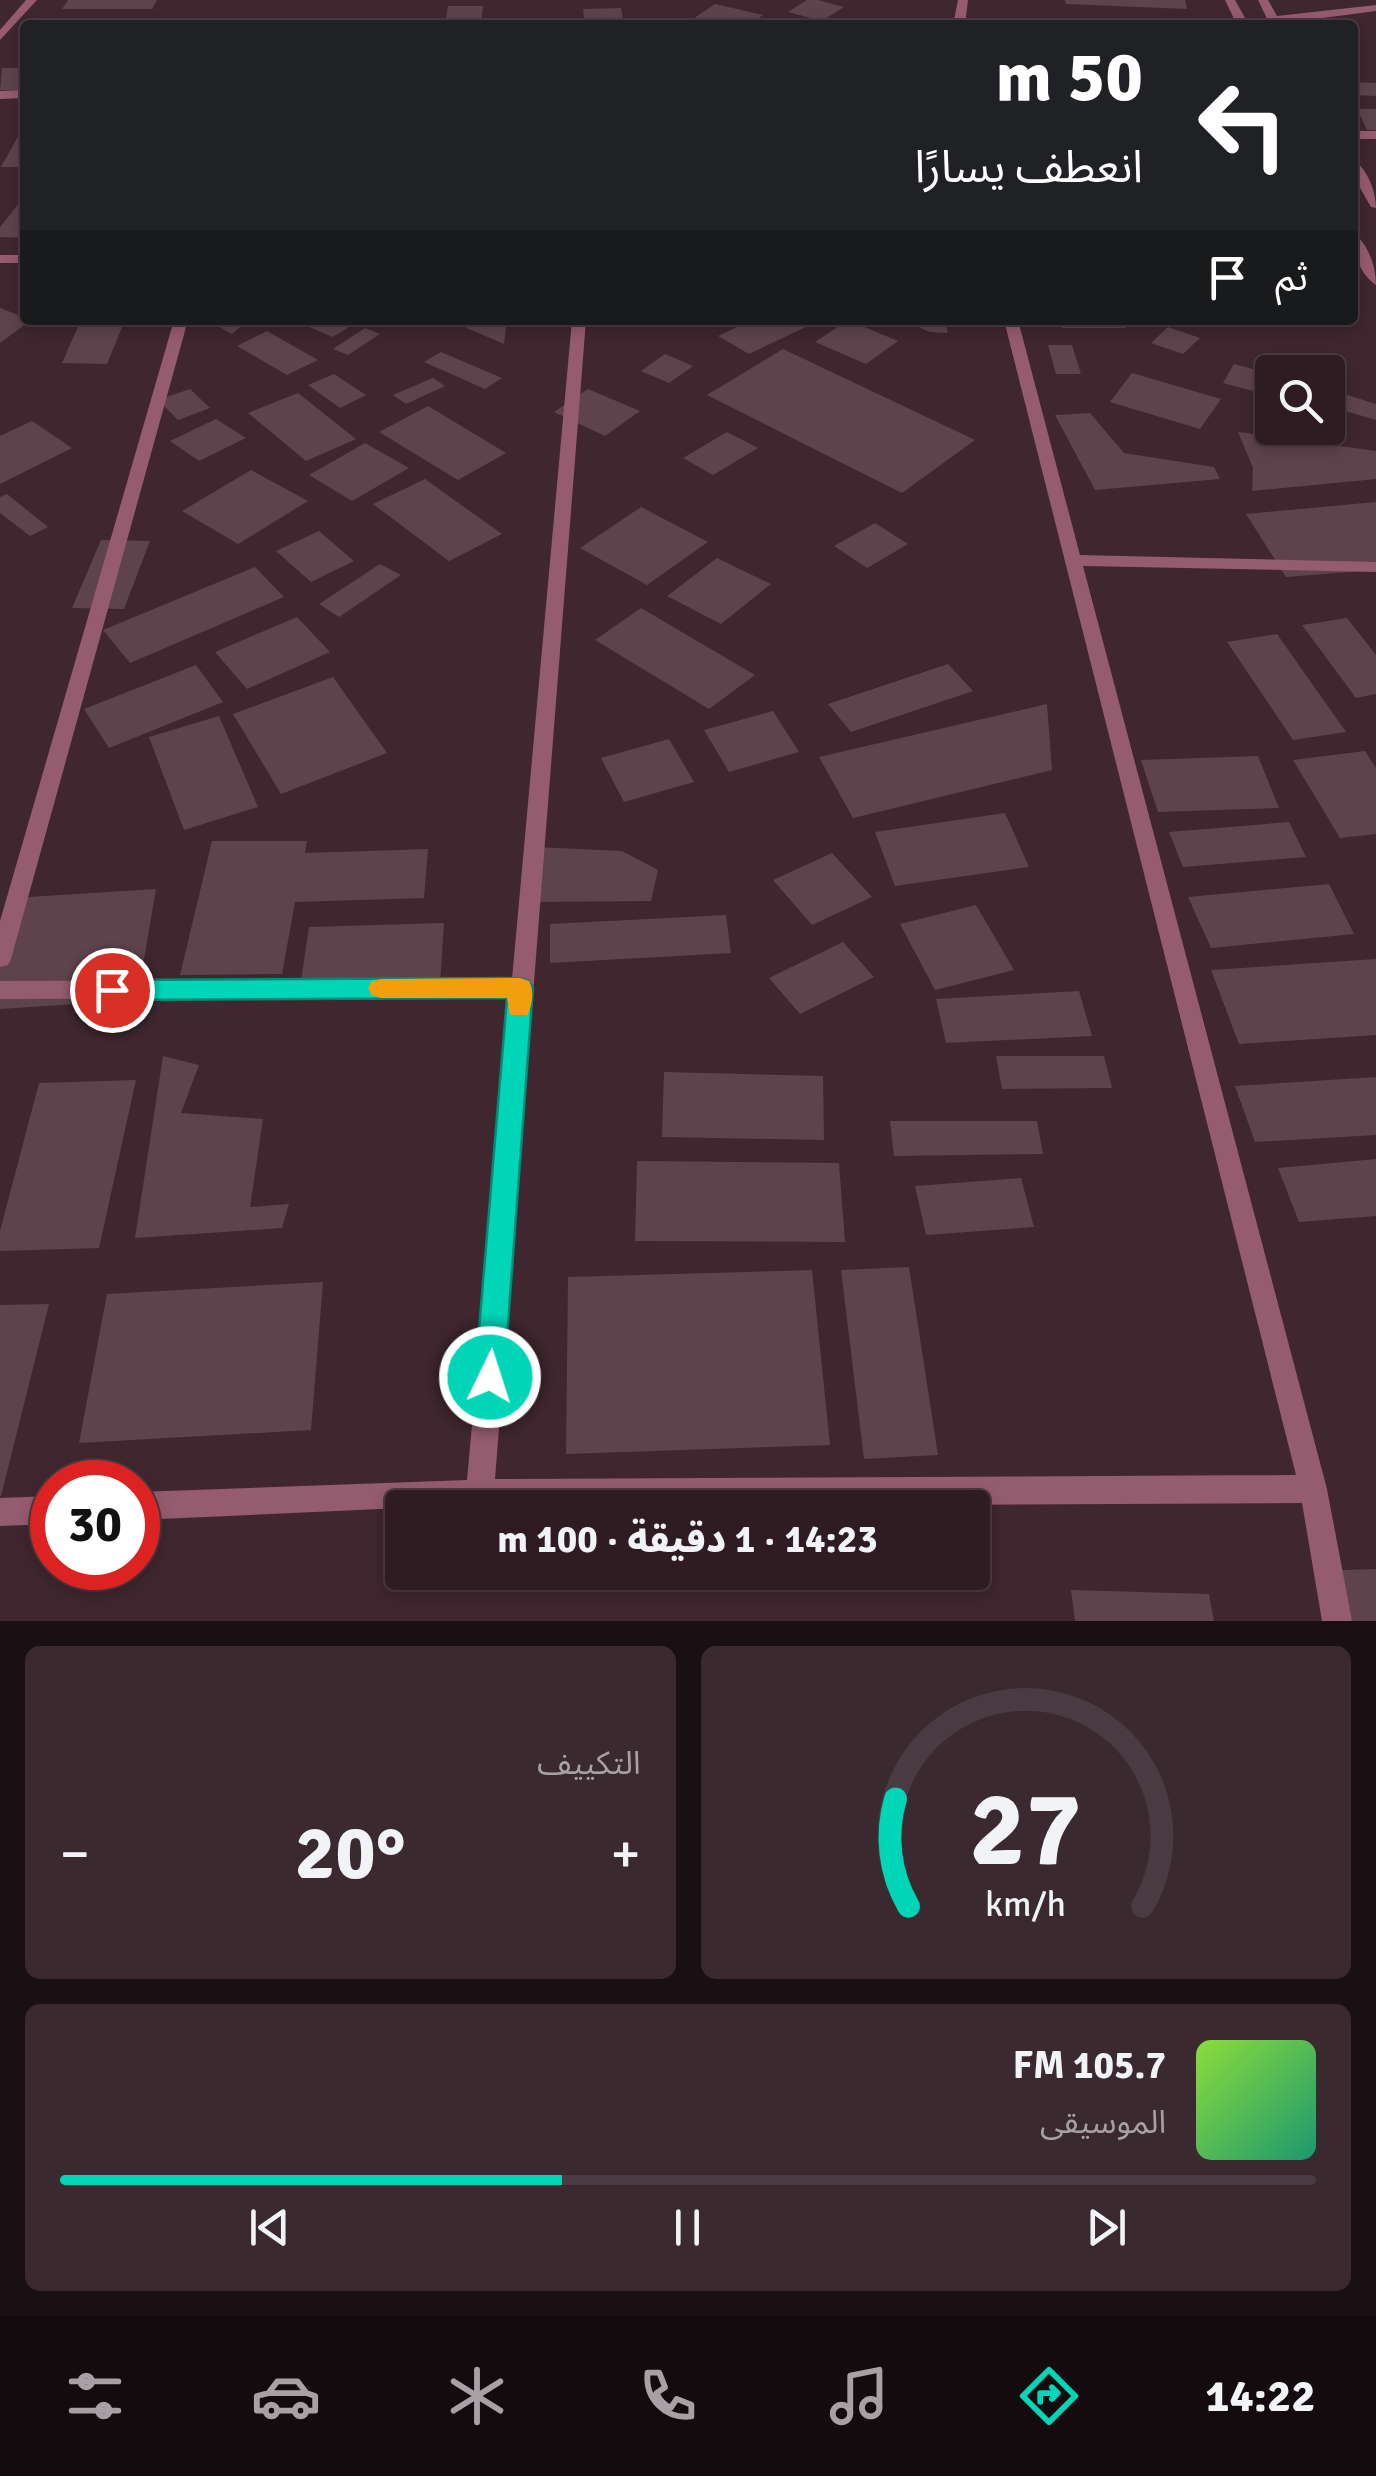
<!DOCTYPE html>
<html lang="ar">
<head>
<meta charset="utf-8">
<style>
	body { margin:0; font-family:Signika,"Noto Sans Arabic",sans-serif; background:#3b2930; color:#f1f3f6; direction:rtl; height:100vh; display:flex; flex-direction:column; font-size:38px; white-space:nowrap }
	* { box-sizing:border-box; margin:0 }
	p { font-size:32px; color:#a7a1a6 }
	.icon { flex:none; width:55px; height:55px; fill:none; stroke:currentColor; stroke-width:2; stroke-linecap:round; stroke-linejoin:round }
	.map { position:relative; height:1621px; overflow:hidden; direction:ltr }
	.panel { display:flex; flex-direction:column; gap:25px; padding:25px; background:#1a0f13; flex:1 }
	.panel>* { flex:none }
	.hud { position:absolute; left:20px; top:20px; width:1338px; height:305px; border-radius:10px; box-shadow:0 5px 15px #0003,0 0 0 2px #4a3a41; direction:rtl; background:#202124; color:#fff; overflow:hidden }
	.buttons { position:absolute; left:1255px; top:355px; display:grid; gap:20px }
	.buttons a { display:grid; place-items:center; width:90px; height:90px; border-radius:10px; background:#2f1c23; box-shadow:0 5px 15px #0003,0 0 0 2px #4a3a41; font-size:50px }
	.speed { position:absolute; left:30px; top:1460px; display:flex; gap:20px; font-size:50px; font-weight:700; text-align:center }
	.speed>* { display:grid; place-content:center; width:130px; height:130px; border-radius:50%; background:#2f1c23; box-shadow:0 5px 15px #0003,0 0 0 2px #4a3a41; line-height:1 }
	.speed .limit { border:15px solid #d22; background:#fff; color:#111 }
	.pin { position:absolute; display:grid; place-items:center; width:85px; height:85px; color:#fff; margin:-42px; border:5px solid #fff; border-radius:50%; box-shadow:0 2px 10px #0007 }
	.me { position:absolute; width:110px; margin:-55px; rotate:4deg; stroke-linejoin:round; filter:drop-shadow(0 0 8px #0008) }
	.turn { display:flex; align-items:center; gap:35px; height:210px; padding:0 50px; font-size:45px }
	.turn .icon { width:130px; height:130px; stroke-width:2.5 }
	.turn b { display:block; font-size:70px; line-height:85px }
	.then { display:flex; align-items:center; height:95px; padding:0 50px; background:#0003; gap:20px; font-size:38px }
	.big { font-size:75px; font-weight:800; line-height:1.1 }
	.panel .card { flex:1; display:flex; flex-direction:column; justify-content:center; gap:15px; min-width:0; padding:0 35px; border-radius:15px; background:#3b2930 }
	.panel .dial { align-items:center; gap:0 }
	.dial svg { height:260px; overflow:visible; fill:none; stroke:#4a3a41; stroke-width:7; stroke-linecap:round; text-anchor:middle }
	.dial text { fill:#f1f3f6; stroke:none }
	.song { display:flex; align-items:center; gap:30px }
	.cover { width:120px; height:120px; border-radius:15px; background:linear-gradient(135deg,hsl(90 70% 55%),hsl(160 70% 35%)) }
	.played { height:10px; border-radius:5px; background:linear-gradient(90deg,#00d5b7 40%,#4a3a41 40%) }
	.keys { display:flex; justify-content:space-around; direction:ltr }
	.heat { display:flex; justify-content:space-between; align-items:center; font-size:55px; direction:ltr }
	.panel .tiles { flex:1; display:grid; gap:25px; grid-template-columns:1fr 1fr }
	.card:last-child { grid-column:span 2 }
	.trip { position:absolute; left:385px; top:1490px; width:605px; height:100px; border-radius:10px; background:#2f1c23; box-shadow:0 5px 15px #0003,0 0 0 2px #4a3a41; font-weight:800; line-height:100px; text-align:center; direction:rtl }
	.tab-bar { display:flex; height:160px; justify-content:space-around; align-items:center; background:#130b0e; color:#a7a1a6 }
	.tab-bar .icon { width:70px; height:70px }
	.tab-bar .selected { color:#00d5b7 }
	.tab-bar b { font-size:45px; color:#f1f3f6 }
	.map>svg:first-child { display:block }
	.building { fill:#5e434c }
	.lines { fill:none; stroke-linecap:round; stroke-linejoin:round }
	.minor { fill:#955b6f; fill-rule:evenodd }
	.route { fill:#00d5b7; stroke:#008a77; stroke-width:2.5 }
	.slow { fill:#f59e0b }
</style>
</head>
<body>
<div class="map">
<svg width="1376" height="1621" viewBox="0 0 1376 1621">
	<rect width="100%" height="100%" fill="#3f262f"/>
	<path class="building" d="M68 0H157L152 9H62Z
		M807 0H818L844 7 822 21 788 12Z
		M1065 0H1185L1187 9 1066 4Z
		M715 4 763 15 749 25 687 23Z
		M448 6H483L481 24 445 25Z
		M621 8 624 25H585L583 9Z
		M978 20 1046 21 1047 25H979Z
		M2 68H25V90H0Z
		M1352 82 1376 83V96L1352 95Z
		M1357 109H1376V130H1367Z
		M25 124V167H1Z
		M25 196V238L0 237V227Z
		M0 308 31 320 0 343Z
		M81 320H125L107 364 62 363Z
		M207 320H248L232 334Z
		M320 320H360L333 337 309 327Z
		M448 320H507L504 344Z
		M752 320H798L808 326 749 354 718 336Z
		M848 320 898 341 866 364 815 342Z
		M902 320H945L948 333 930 332Z
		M1060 320H1123L1126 328H1062Z
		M1168 327 1200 338 1183 354 1151 343Z
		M365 328 380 334 348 355 333 349Z
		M267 331 318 360 287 375 237 346Z
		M1048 345H1072L1081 374H1056Z
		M783 349 975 440 902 493 707 395Z
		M441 352 502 378 485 389 424 362Z
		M665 354 693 366 669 383 641 371Z
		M1234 364 1272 374V396L1223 383Z
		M1132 373 1221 399 1200 429 1110 402Z
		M334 374 366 395 340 408 308 385Z
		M433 378 445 386 406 404 393 395Z
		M190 389 210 408 178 420 158 400Z
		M588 389 640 411 605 436 554 412Z
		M1328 389 1376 404V420L1328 406Z
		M298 393 356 439 306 461 248 413Z
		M428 406 506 453 458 480 379 432Z
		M1090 413 1124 453 1214 467 1220 479 1095 490 1055 415Z
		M216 419 246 438 199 461 170 441Z
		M32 421 72 448 0 484V436Z
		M727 432 758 448 713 475 683 458Z
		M1238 432 1376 451V479L1252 491 1253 468Z
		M365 443 409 468 352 501 309 475Z
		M251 470 308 501 238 544 182 511Z
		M425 479 502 534 449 561 373 504Z
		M7 494 48 527 30 536 0 513V497Z
		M1376 502V570L1286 577 1246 514Z
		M641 507 708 542 647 585 580 548Z
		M875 523 908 544 867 568 834 546Z
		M319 531 354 561 311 582 276 551Z
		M101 540 150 541 124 609 72 608Z
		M717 558 771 584 721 624 667 596Z
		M380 564 401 575 339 617 319 604Z
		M255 567 284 597 130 663 103 630Z
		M641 608 755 675 709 709 595 640Z
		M297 617 330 652 247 689 215 652Z
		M1347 618 1376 655V694L1356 698 1302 625Z
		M1277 634 1346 732 1293 740 1227 642Z
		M948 664 973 691 851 732 828 704Z
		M196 665 223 702 109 748 84 709Z
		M333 677 387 753 281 794 233 714Z
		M1047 704 1052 770 853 818 819 757Z
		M773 711 799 752 729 772 704 730Z
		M219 716 258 807 184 830 149 737Z
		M669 739 694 782 624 802 601 758Z
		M1365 751 1376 768V834L1340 838 1293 760Z
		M1258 756 1279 808 1158 812 1141 760Z
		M1005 813 1029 867 895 886 875 832Z
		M1289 822 1306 857 1183 867 1169 832Z
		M212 841H307L305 853 428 849 424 898 295 902 282 974 180 975Z
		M536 847 622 851 658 870 651 901 534 902Z
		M832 853 872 897 812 925 773 880Z
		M1329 884 1354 934 1211 948 1188 897Z
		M156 889 137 1000 0 1009V950L13 898Z
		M976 905 1014 970 935 990 900 924Z
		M726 915 731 953 550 963V924Z
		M444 923 440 984 300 988 309 927Z
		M843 942 874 977 800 1014 769 978Z
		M1376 959V1035L1239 1044 1211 970Z
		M1079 991 1092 1036 946 1043 936 999Z
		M163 1056 199 1065 181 1113 263 1119 250 1207 289 1204 282 1228 135 1238Z
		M996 1056H1104L1112 1088 1002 1089Z
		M664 1072 823 1076 824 1140 662 1137Z
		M1376 1077V1135L1255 1142 1235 1086Z
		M136 1080 99 1248 0 1251V1231L39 1083Z
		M890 1121H1037L1043 1154 894 1156Z
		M1376 1159V1216L1299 1222 1278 1168Z
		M637 1161 839 1163 845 1242 635 1241Z
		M1021 1178 1034 1227 926 1235 915 1186Z
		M909 1267 938 1455 864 1459 841 1270Z
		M812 1270 830 1445 566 1454 568 1277Z
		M323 1282 311 1430 79 1443 107 1294Z
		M49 1304 1 1496H0V1305Z
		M1376 1569V1621H1332L1318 1571Z
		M1071 1590 1209 1594 1214 1621H1075Z"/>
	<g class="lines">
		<path class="minor" d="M26 0H37L0 40V30Z
			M958 0H968L965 25H953Z
			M1225 0H1235L1249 25H1237Z
			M1258 0H1268L1277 16 1376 5V11L1270 25Z
			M25 90V98L0 99V91Z
			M1352 131H1376V139H1352Z
			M1352 158C1367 169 1376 190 1376 208L1371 207 1352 174Z
			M1352 232C1368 243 1376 266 1376 285 1360 275 1352 251 1352 232Z
			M0 255H25V263H0Z
			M174 320H188L11 959 8 965 0 967V921Z
			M572 320H586L495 1479 1296 1475 1004 320H1018L1080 555 1376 562V572L1083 566 1327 1489 1352 1621H1322L1302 1503 402 1508 138 1520V1492L467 1480 511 997 0 999V981L512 979Z
			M52 1496V1524L0 1526V1498Z"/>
	</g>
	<path class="route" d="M520 978 529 981 533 988 504 1377 500 1387 490 1391 479 1387 475 1377 507 998 112 1000 103 997 99 990 103 983 112 980Z"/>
	<path class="slow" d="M520 978 529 981C534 991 533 1005 527 1015H510L507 998H381L372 995 368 988 372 981 381 979Z"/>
</svg>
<div class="buttons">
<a><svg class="icon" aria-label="search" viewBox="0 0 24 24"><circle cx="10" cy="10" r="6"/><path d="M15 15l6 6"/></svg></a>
</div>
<div class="speed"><div class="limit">30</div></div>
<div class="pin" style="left:112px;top:990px;background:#d93025"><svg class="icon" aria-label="arrive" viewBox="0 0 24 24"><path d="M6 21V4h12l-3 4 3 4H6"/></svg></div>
<svg class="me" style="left:490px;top:1377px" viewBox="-20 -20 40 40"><circle r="17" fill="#00d5b7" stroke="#fff" stroke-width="3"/><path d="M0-11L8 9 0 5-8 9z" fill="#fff"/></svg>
<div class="trip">14:23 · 1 دقيقة · 100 m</div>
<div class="hud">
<div class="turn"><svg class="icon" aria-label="left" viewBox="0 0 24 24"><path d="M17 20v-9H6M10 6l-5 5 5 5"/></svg><div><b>50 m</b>انعطف يسارًا</div></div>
<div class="then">ثم<svg class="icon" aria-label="arrive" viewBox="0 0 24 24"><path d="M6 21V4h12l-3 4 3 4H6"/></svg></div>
</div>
</div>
<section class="panel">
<div class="tiles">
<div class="card dial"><svg viewBox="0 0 100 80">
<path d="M14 69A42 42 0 1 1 86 69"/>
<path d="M14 69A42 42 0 0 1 10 36" stroke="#00d5b7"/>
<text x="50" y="56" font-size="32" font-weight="700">27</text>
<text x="50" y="72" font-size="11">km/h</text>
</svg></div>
<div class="card"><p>التكييف</p>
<div class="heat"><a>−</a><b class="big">20°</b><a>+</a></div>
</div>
<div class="card">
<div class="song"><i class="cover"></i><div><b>105.7 FM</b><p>الموسيقى</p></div></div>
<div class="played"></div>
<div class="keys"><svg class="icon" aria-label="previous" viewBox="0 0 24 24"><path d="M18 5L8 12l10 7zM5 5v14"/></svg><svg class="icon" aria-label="pause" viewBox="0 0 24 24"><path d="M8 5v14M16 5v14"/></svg><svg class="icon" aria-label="next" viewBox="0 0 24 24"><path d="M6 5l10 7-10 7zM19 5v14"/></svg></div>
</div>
</div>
</section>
<nav class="tab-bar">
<b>14:22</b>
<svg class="icon selected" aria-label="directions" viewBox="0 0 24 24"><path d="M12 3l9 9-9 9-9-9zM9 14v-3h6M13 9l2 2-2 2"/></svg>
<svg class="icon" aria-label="music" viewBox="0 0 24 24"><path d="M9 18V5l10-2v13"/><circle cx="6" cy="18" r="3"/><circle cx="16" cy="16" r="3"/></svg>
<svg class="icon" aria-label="phone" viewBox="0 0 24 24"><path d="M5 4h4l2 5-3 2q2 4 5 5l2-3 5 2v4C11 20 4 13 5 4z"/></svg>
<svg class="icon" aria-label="climate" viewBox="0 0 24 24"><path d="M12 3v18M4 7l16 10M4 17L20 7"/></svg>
<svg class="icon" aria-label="car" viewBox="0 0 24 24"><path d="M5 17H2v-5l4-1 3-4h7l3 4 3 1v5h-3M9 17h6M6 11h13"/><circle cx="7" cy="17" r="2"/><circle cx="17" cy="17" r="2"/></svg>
<svg class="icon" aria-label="filters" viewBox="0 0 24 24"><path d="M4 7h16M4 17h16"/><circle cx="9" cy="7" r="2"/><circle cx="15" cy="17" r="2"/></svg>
</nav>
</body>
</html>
